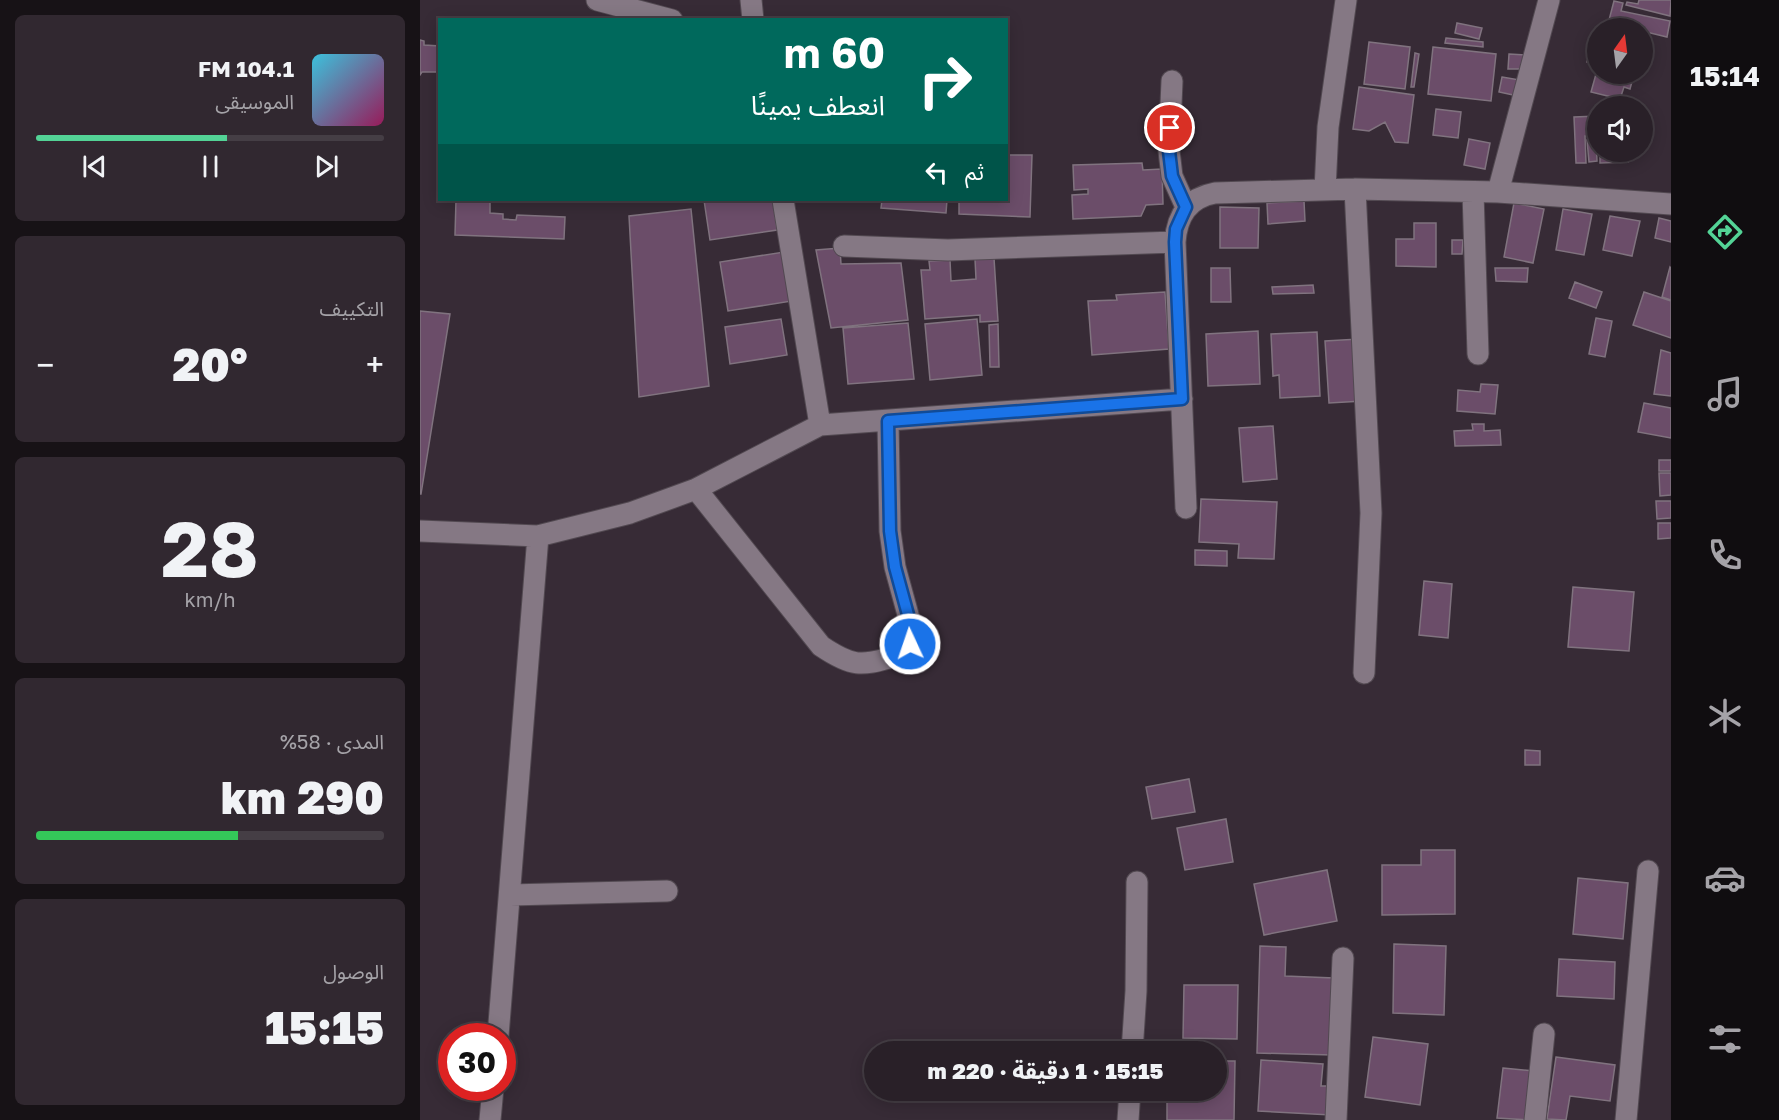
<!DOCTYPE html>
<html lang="ar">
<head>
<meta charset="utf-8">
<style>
	body { margin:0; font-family:"Golos Text","Noto Sans Arabic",sans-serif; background:#312830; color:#f1f3f6; direction:rtl; height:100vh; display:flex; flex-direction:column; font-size:22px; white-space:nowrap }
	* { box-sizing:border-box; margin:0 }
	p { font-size:20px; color:#a5a3a8 }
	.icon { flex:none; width:33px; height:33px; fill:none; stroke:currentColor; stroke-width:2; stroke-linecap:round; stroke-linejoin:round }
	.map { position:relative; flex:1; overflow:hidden; direction:ltr }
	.details { display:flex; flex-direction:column; gap:15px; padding:15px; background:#171216; width:420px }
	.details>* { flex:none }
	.banner { position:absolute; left:18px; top:18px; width:570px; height:183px; border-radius:0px; box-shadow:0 3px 15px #0003,0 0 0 2px #453e45; direction:rtl; background:#00695c; color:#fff; overflow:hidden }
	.needle { width:39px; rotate:14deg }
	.tools { position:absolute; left:1167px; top:18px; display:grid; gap:12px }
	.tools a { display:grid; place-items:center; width:66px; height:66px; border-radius:50%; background:#292028; box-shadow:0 3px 15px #0003,0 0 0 2px #453e45; font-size:30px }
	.speed { position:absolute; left:18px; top:1023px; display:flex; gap:12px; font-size:30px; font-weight:700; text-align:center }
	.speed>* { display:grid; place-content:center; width:78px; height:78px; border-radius:50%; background:#292028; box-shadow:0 3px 15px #0003,0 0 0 2px #453e45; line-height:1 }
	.speed .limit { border:9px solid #d22; background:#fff; color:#111 }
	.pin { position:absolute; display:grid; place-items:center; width:51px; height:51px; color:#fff; margin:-26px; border:3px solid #fff; border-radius:50%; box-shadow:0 2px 6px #0007 }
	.me { position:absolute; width:66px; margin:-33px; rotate:357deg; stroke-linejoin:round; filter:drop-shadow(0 0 4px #0008) }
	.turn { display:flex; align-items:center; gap:21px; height:126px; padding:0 24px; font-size:27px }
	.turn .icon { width:78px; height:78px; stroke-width:2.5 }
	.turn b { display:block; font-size:42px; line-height:51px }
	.then { display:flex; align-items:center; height:57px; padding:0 24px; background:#0003; gap:12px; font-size:22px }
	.big { font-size:45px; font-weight:800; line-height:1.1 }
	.details .widget { flex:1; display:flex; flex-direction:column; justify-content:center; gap:9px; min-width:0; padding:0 21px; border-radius:9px; background:#312830 }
	.details .dial { align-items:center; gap:0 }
	.dial b { font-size:78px; line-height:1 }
	.song { display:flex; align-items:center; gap:18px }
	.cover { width:72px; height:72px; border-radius:9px; background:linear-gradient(135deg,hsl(190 70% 55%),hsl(330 70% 35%)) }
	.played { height:6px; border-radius:3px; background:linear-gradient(90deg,#53d396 55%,#453e45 55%) }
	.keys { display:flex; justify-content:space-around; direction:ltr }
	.heat { display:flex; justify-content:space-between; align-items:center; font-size:33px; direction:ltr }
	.charge { height:9px; border-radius:4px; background:linear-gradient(90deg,#34c759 58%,#453e45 0) }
	.trip { position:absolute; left:444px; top:1041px; width:363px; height:60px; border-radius:30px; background:#292028; box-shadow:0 3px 15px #0003,0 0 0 2px #453e45; font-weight:800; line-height:60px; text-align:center; direction:rtl }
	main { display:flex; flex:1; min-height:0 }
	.menu { display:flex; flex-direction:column; width:108px; justify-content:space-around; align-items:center; background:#100d10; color:#a5a3a8 }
	.menu .icon { width:42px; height:42px }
	.menu .on { color:#53d396 }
	.menu b { font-size:27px; color:#f1f3f6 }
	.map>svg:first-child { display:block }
	.building { fill:#6b4d69; stroke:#80737f; stroke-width:1.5 }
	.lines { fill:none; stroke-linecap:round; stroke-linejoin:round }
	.street-casing { stroke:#524951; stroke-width:23 }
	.street { stroke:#857884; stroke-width:21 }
	.route-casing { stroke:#114b97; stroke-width:15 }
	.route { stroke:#1a73e8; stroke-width:10 }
</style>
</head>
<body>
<main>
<nav class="menu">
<b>15:14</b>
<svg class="icon on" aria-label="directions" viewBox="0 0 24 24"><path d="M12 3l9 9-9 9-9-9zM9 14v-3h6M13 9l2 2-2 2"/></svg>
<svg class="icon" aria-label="music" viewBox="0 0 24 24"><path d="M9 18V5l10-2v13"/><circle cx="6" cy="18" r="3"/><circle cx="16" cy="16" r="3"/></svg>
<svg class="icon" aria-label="phone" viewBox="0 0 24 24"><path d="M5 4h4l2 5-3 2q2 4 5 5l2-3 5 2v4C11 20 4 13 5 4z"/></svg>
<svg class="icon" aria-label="climate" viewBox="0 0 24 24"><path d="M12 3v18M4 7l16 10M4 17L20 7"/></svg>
<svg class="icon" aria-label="car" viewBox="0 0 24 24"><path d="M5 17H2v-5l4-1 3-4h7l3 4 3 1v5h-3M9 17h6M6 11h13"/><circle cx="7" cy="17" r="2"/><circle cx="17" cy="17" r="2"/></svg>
<svg class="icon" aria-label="filters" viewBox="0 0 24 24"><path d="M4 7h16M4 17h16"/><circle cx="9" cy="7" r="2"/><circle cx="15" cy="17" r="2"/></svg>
</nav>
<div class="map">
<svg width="1251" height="1120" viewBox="0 0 1251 1120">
	<rect width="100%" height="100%" fill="#372b36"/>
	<path class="building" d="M1219 0H1251L1250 16 1206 5 1207 2 1218 4Z
		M1194 1 1203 3 1201 11 1250 21 1247 37 1222 31V28H1210L1188 24Z
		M1037 23 1062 28 1059 39 1035 33Z
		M1026 38 1063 42V47L1025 43Z
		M1178 38V65L1167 62 1170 52 1174 53Z
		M0 40 4 41V45L20 46V72H2L0 75Z
		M949 42 990 47 985 89 944 84Z
		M1013 47 1076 54 1071 101 1008 94Z
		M995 53 999 54 994 87H991Z
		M1089 54 1107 55V69H1088Z
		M1178 67V74H1214L1210 89 1204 87 1200 99 1171 92Z
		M1082 77 1100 80 1098 96 1079 92Z
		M939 87 994 95 988 143 975 142 965 122 949 131 933 129Z
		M1016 109 1041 112 1038 138 1013 135Z
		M1178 116V136H1165L1166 163H1156L1154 117Z
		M1049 139 1070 143 1065 169 1044 165Z
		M1176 139 1177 161 1169 162 1167 140Z
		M1180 152H1207L1208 162 1180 163Z
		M586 155H612L610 217 539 214V200H586Z
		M722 163 723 170 742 169 743 204 726 205 721 216 653 219 652 195 668 194V189L654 190 653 165Z
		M36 200H70V213L83 214V219L96 220 97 215 145 217 144 239 35 235Z
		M284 200H353L357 230 290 240Z
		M462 200H527L526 213 461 208Z
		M884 201 885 221 848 224 847 203Z
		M1094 203 1124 209 1113 263 1084 257Z
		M800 207 839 208 838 248H800Z
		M271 209 289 386 219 397 209 216Z
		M1143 209 1172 214 1164 255 1136 250Z
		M1190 216 1220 221 1212 256 1183 250Z
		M1239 218 1251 221V242L1235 238Z
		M994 223H1016V267L976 266V239H994Z
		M1032 240H1043L1042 254H1032Z
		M420 248 421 264 481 263 488 320 411 328 396 250Z
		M364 252 372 301 308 311 300 262Z
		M574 258 578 321 560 322V315L505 319 501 270H510L509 261 530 260 531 281 556 279 555 259Z
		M1250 267 1251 268V300L1242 297Z
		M791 268H810L811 302H791Z
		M1075 268H1108L1107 282 1076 281Z
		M1155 282 1182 292 1176 308 1149 298Z
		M893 285 894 293 853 294 852 287Z
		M745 292 749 349 672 355 668 301 697 300 696 295Z
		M1224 292 1251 301V338L1213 325Z
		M0 311 30 314 1 494H0Z
		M1176 318 1192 321 1185 357 1169 354Z
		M361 319 367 355 310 364 305 327Z
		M557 319 562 375 510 380 505 324Z
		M488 323 494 379 428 384 423 328Z
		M578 324 579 367H570L569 325Z
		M838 331 840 384 788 386 786 334Z
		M897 332 900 396 860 398 859 375 853 376 851 334Z
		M939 339 943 401 909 403 905 341Z
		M1241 350 1251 353V396L1234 394Z
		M1061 384 1078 385 1075 414 1037 411 1038 390 1060 392Z
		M1224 403 1251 408V438L1218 432Z
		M1052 424H1064V431L1080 430 1081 445 1035 446 1034 431 1053 430Z
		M853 426 857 479 823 482 819 428Z
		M1239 460H1251V471H1239Z
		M1239 473H1251V495L1240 496Z
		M781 499 857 502 854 559 818 558 819 544 779 542Z
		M1236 501H1251V518L1237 519Z
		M1238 523H1251V538L1238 539Z
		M775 550 807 551V566L775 565Z
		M1004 581 1032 584 1028 638 999 635Z
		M1153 587 1214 592 1209 651 1148 647Z
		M1105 750 1120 751V765H1105Z
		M769 779 775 812 732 819 726 787Z
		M806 819 813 862 765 870 757 828Z
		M1001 850H1035V914L962 915V865H1001Z
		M907 870 917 921 844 935 834 884Z
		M1158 878 1208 883 1203 939 1153 934Z
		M974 944 1026 946 1024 1015 973 1013Z
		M840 946 866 947 865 976 914 978 912 1055 837 1053Z
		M1139 959 1195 962 1194 999 1137 996Z
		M764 985H818L817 1039 763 1038Z
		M953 1037 1008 1044 1000 1105 945 1097Z
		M1136 1057 1195 1065 1190 1101 1150 1096 1146 1120 1127 1119Z
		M841 1060 903 1064 901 1086H913L911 1115 838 1111Z
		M796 1061H815L814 1120H747V1090H796Z
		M1083 1068 1114 1071 1109 1120 1077 1118Z"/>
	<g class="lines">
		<defs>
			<path id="street" d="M177 0 252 20
				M331 0 333 20
				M752 81 749 151 752 176 766 207
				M935 189 951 513 944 673
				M905 190 908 127 926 0
				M1053 192 1058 354
				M1078 192 1129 0
				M363 200 400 425
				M424 246 528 250 755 242
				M276 489 401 646C438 671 444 664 484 654L493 633 475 567 470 531 468 421
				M766 508 755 242C757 216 768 198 795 193L935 189 1078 192 1251 204
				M0 531 118 536 210 513 276 489 400 425 762 399
				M90 895 247 891
				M78 1036 118 536
				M712 1052 716 991 717 882
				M70 1120 73 1088
				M708 1120 710 1090
				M916 1120 923 958
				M1115 1120 1124 1034
				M1206 1120 1228 871"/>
		</defs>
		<use href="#street" class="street-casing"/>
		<use href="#street" class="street"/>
	</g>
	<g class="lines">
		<defs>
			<path id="route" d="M490 644 493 633 475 567 470 531 468 421 762 399 755 242 756 229 766 207 752 176 749 151 750 128"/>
		</defs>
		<use href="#route" class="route-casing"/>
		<use href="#route" class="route"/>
	</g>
</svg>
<div class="tools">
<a><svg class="needle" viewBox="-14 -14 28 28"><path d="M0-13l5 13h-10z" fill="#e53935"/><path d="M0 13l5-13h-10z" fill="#a5a3a8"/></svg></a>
<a><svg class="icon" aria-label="sound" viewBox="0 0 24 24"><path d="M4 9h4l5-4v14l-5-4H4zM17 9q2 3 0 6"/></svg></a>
</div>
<div class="speed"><div class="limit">30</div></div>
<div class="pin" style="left:750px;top:128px;background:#d93025"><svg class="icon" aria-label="arrive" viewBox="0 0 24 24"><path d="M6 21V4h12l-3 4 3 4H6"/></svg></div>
<svg class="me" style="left:490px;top:644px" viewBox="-20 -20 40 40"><circle r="17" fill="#1a73e8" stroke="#fff" stroke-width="3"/><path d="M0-11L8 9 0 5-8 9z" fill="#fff"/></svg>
<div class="trip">15:15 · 1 دقيقة · 220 m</div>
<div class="banner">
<div class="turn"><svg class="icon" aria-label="right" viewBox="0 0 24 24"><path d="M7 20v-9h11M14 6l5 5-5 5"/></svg><div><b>60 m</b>انعطف يمينًا</div></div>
<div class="then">ثم<svg class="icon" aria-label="left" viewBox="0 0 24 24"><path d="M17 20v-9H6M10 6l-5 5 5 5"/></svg></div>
</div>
</div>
<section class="details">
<div class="widget">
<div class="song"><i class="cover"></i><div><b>104.1 FM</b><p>الموسيقى</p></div></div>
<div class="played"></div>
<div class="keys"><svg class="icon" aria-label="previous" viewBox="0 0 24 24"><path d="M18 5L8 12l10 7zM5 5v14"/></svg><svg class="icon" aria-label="pause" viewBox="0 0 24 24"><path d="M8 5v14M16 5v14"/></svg><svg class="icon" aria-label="next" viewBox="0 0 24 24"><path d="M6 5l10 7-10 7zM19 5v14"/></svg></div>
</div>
<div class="widget"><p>التكييف</p>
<div class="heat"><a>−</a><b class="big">20°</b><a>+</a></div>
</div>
<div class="widget dial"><b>28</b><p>km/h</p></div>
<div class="widget"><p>المدى · 58%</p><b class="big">290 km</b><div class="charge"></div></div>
<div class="widget"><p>الوصول</p><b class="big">15:15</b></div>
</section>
</main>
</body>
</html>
